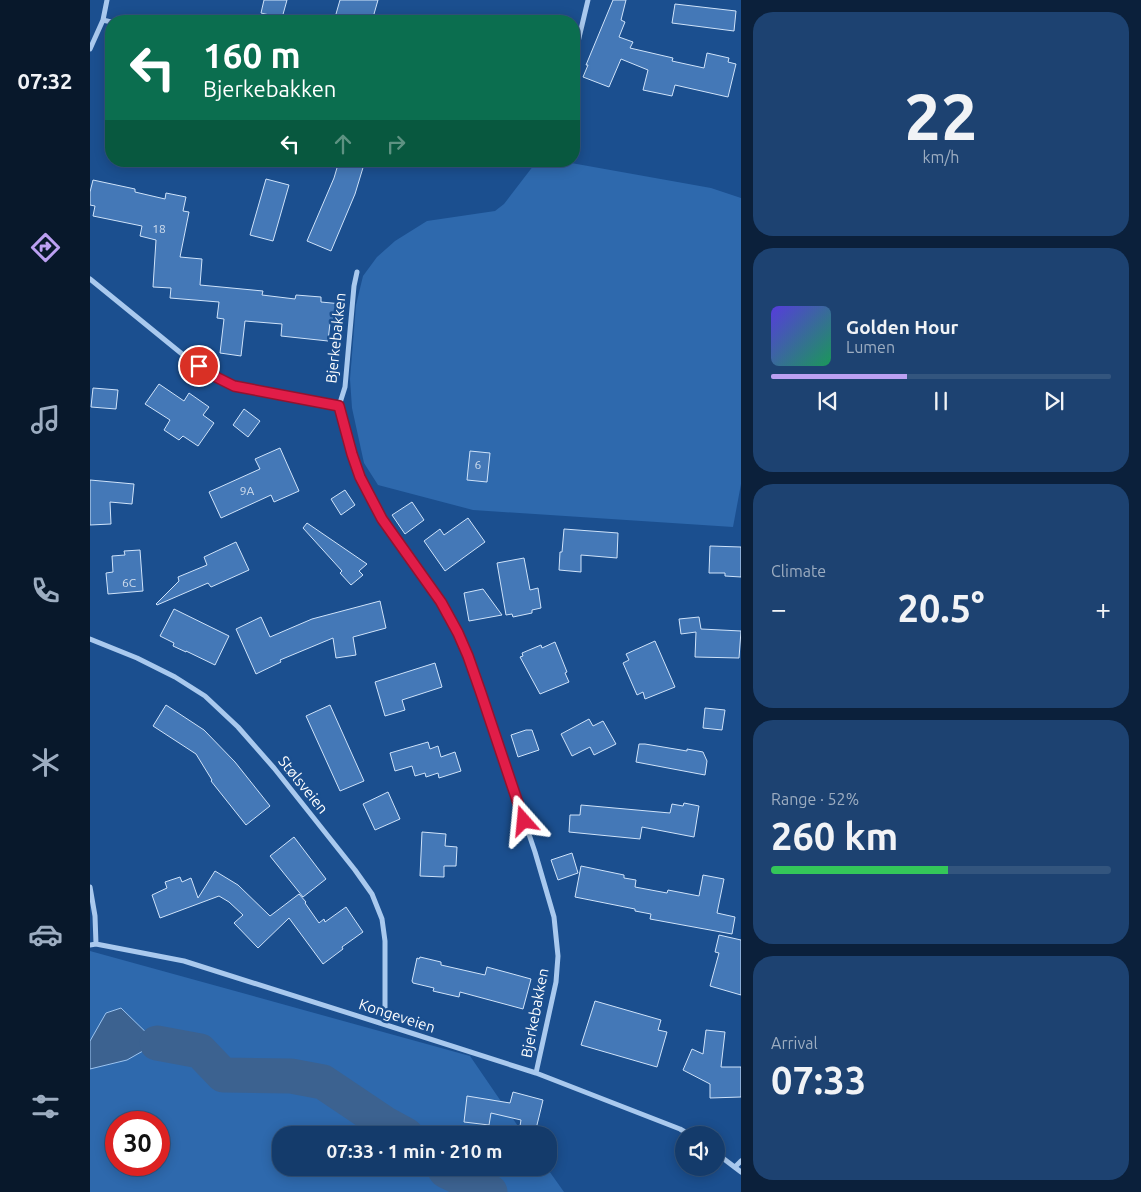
<!DOCTYPE html>
<html lang="en">
<head>
<meta charset="utf-8">
<style>
	body { margin:0; font-family:Ubuntu,sans-serif; background:#1d4271; color:#f1f3f6; height:100vh; display:flex; flex-direction:column; font-size:19px; white-space:nowrap }
	* { box-sizing:border-box; margin:0 }
	p { font-size:16px; color:#9dadc1 }
	.icon { flex:none; width:28px; height:28px; fill:none; stroke:currentColor; stroke-width:2; stroke-linecap:round; stroke-linejoin:round }
	.map { position:relative; flex:1; overflow:hidden }
	.details { display:flex; flex-direction:column; gap:12px; padding:12px; background:#0b203b; width:400px }
	.details>* { flex:none }
	.banner { position:absolute; left:15px; top:15px; width:475px; height:152px; border-radius:20px; box-shadow:0 2px 12px #0003,0 0 0 1px #33557e; background:#0b6e4f; color:#fff; overflow:hidden }
	.fabs { position:absolute; left:585px; top:1126px; display:grid; gap:10px }
	.fabs a { display:grid; place-items:center; width:50px; height:50px; border-radius:50%; background:#143b6b; box-shadow:0 2px 12px #0003,0 0 0 1px #33557e; font-size:25px }
	.speed { position:absolute; left:15px; top:1111px; display:flex; gap:10px; font-size:25px; font-weight:700; text-align:center }
	.speed>* { display:grid; place-content:center; width:65px; height:65px; border-radius:50%; background:#143b6b; box-shadow:0 2px 12px #0003,0 0 0 1px #33557e; line-height:1 }
	.speed .limit { border:8px solid #d22; background:#fff; color:#111 }
	.pin { position:absolute; display:grid; place-items:center; width:42px; height:42px; color:#fff; margin:-21px; border:2px solid #fff; border-radius:50%; box-shadow:0 1px 5px #0007 }
	.me { position:absolute; width:55px; margin:-28px; rotate:342deg; stroke-linejoin:round; filter:drop-shadow(0 0 4px #0008) }
	.turn { display:flex; align-items:center; gap:18px; height:105px; padding:0 15px; font-size:22px }
	.turn .icon { width:65px; height:65px; stroke-width:2.5 }
	.turn b { display:block; font-size:35px; line-height:42px }
	.lanes { display:flex; align-items:center; height:48px; padding:0 15px; background:#0003; justify-content:center; gap:25px; direction:ltr }
	.lanes .off { opacity:.35 }
	.big { font-size:38px; font-weight:600; line-height:1.1 }
	.details .tile { flex:1; display:flex; flex-direction:column; justify-content:center; gap:8px; min-width:0; padding:0 18px; border-radius:20px; background:#1d4271 }
	.details .dial { align-items:center; gap:0 }
	.dial b { font-size:65px; line-height:1 }
	.song { display:flex; align-items:center; gap:15px }
	.cover { width:60px; height:60px; border-radius:8px; background:linear-gradient(135deg,hsl(250 70% 55%),hsl(150 70% 35%)) }
	.played { height:5px; border-radius:2px; background:linear-gradient(90deg,#bca0f2 40%,#33557e 40%) }
	.keys { display:flex; justify-content:space-around; direction:ltr }
	.heat { display:flex; justify-content:space-between; align-items:center; font-size:28px; direction:ltr }
	.charge { height:8px; border-radius:4px; background:linear-gradient(90deg,#34c759 52%,#33557e 0) }
	.trip { position:absolute; left:182px; top:1126px; width:285px; height:50px; border-radius:20px; background:#143b6b; box-shadow:0 2px 12px #0003,0 0 0 1px #33557e; font-weight:600; line-height:50px; text-align:center }
	main { display:flex; flex:1; min-height:0 }
	.tab-bar { display:flex; flex-direction:column; width:90px; justify-content:space-around; align-items:center; background:#08182b; color:#9dadc1 }
	.tab-bar .icon { width:35px; height:35px }
	.tab-bar .current { color:#bca0f2 }
	.tab-bar b { font-size:22px; color:#f1f3f6 }
	.map>svg:first-child { display:block }
	.green { fill:#2e69ad; fill-rule:evenodd }
	.water { fill:#3c6290; stroke:#9cc4f0 }
	.lines { fill:none; stroke-linecap:round; stroke-linejoin:round }
	.river { stroke:#3c6290; stroke-width:35 }
	.building { fill:#4478b7; stroke:#cfe3fa }
	.minor { stroke:#a9c9ee; stroke-width:5 }
	.route-casing { stroke:#92132f; stroke-width:12 }
	.route { stroke:#e11d48; stroke-width:9 }
	.labels { text-anchor:middle; stroke-width:5; stroke-linejoin:round; paint-order:stroke }
	.number-label { font-size:12px; fill:#d0dded }
	.street-label { font-size:15px; fill:#fff; stroke:#1b4f8f }
</style>
</head>
<body>
<main>
<nav class="tab-bar">
<b>07:32</b>
<svg class="icon current" aria-label="directions" viewBox="0 0 24 24"><path d="M12 3l9 9-9 9-9-9zM9 14v-3h6M13 9l2 2-2 2"/></svg>
<svg class="icon" aria-label="music" viewBox="0 0 24 24"><path d="M9 18V5l10-2v13"/><circle cx="6" cy="18" r="3"/><circle cx="16" cy="16" r="3"/></svg>
<svg class="icon" aria-label="phone" viewBox="0 0 24 24"><path d="M5 4h4l2 5-3 2q2 4 5 5l2-3 5 2v4C11 20 4 13 5 4z"/></svg>
<svg class="icon" aria-label="climate" viewBox="0 0 24 24"><path d="M12 3v18M4 7l16 10M4 17L20 7"/></svg>
<svg class="icon" aria-label="car" viewBox="0 0 24 24"><path d="M5 17H2v-5l4-1 3-4h7l3 4 3 1v5h-3M9 17h6M6 11h13"/><circle cx="7" cy="17" r="2"/><circle cx="17" cy="17" r="2"/></svg>
<svg class="icon" aria-label="filters" viewBox="0 0 24 24"><path d="M4 7h16M4 17h16"/><circle cx="9" cy="7" r="2"/><circle cx="15" cy="17" r="2"/></svg>
</nav>
<div class="map">
<svg width="651" height="1192" viewBox="0 0 651 1192">
	<rect width="100%" height="100%" fill="#1b4f8f"/>
	<path class="green" d="M447 161H470L621 188 651 198V484L643 527 383 510 288 485 274 463 262 408 260 379 266 305 273 276 287 257 305 241 337 221 405 211 414 204Z
		M0 951 380 1056 434 1135H191V1168H457L474 1192H0ZM26 1122H69V1165H26Z"/>
	<path class="water" d="M31 1008 67 1043 37 1060 0 1069V1041L16 1013Z"/>
	<g class="lines">
		<path class="river" d="M67 1043 110 1051 133 1075 201 1076 233 1082 294 1123 316 1135
			M354 1168 356 1171 400 1192"/>
	</g>
	<path class="building" d="M174 0H197L192 18 171 13Z
		M250 0H288L282 21 267 18 266 21H244Z
		M523 0H536L531 20 535 22 529 37 543 42 540 48 583 58 582 61 614 68 617 53 639 58 638 62 646 64 638 97 585 85 582 96 553 90 558 70 531 59 519 87 493 77 498 65H496Z
		M585 4 646 11 644 31 582 23Z
		M249 161H275L265 194 241 251 217 241 244 178Z
		M176 179 199 185 183 241 160 235Z
		M3 180 45 189V192L75 199 76 193 96 197 93 211 99 212 90 257 112 259 110 285 173 291 172 295 205 299 206 295 231 297V302L252 304 250 324 240 323 238 341 191 336 192 324 155 321 151 356 130 353 134 319 127 318 129 302 80 298 81 288 63 287 66 240 50 236 52 226 3 216 5 206 0 205V192Z
		M69 384 94 401 99 393 119 407 113 415 124 423 108 446 93 436 89 440 74 430 80 420 55 404Z
		M3 388 28 390 26 409 1 407Z
		M154 409 170 421 158 437 143 425Z
		M190 448 209 491 184 502 181 495 131 518 119 492 170 469 165 459Z
		M380 451 400 453 397 482 377 480Z
		M0 480 44 484 42 504 20 502 21 524 0 525Z
		M255 490 265 505 251 515 241 499Z
		M322 502 334 520 315 534 302 515Z
		M378 518 395 542 355 571 334 541 350 529 354 535Z
		M217 523 277 564 269 571 273 575 261 585 250 573 252 571 213 528Z
		M474 529 528 533 527 558 491 555V572L469 570 470 552H472Z
		M146 542 159 570 121 587 118 583 67 605 66 604 89 581 88 577 117 565 114 557Z
		M620 546 651 547V577L635 576V573H619Z
		M50 550 53 591 18 594 16 573 23 572 22 556 35 555 34 551Z
		M434 558 440 590 448 588 451 608 442 610V613L423 617 422 614 416 615 407 563Z
		M393 589 412 615 379 621 374 593Z
		M290 601 296 628 263 637 266 655 246 658 243 638 190 660 191 662 166 674 146 629 171 617 180 637 222 619Z
		M84 609 139 636 125 665 96 651V652L83 646 84 643 70 636Z
		M609 617 611 629 651 631 649 658 605 657 606 632 591 634 589 619Z
		M565 641 585 687 555 699 553 692 547 695 533 663 539 660 536 654Z
		M465 642 477 672 475 673 479 682 450 694 430 657 433 656 432 653 451 645 452 648Z
		M345 663 352 687 312 700 315 710 295 716 285 682Z
		M76 705 114 730 145 762 180 806 156 825 121 781 122 780 106 754 63 726Z
		M240 705 274 781 250 791 216 716Z
		M615 708 635 710 632 730 613 728Z
		M499 719 503 726 513 721 526 744 504 755 500 747 482 756 471 734Z
		M436 730H442L449 750 428 757 421 735Z
		M338 742 340 749 348 746 351 757 365 752 371 771 349 778 348 773 336 777 335 773 325 776 322 766 305 771 300 753Z
		M549 744H555L597 751V749L613 752 617 761 615 775 546 762Z
		M298 792 310 819 285 830 273 804Z
		M594 803 609 806 604 837 552 827 550 839 479 832 480 815H490L491 805 580 813 582 804 593 806Z
		M332 832 356 834 355 846 367 847 366 866H354V877L330 876Z
		M204 837 236 879 213 897 180 856Z
		M482 853 488 873 468 880 461 860Z
		M491 866 534 875V878L546 880 545 887 577 893 578 890 609 896 613 875 634 879 627 913 645 917 642 934 560 919 561 914 545 911V909L485 897Z
		M125 871 148 885 180 916 209 894 216 902 215 903 229 923 234 919 235 922 256 907 273 932 252 947 253 949 233 964 199 918 168 948 144 923 153 915 139 902 129 896 70 918 62 895 77 888 75 882 90 877 92 882 101 878 108 898Z
		M629 935 651 940V995L620 986 629 953 625 952Z
		M330 957 351 962V965L395 975 397 967 441 979 433 1009 370 992 369 997 343 991 344 988 323 983 322 981 327 958 329 959Z
		M505 1001 571 1020 568 1030 577 1032 567 1067 491 1045Z
		M616 1030 635 1032 631 1067H651V1097L620 1098V1084L593 1070 602 1049 613 1054Z
		M423 1092 453 1100 446 1129 430 1126 431 1120 401 1113 399 1125 374 1122 377 1096 420 1103Z"/>
	<g class="lines">
		<path class="minor" d="M13 20 21 22
			M0 49 13 20 17 0
			M484 53 488 42 498 0
			M0 279 97 358 120 374 144 386 249 406 262 454 270 477 292 519 351 602 368 633 378 656 391 693 445 852 464 917 468 956 466 982 446 1073
			M249 406 255 387 264 286 267 272
			M0 639 47 658 85 677 115 696 148 727 184 768 265 870 282 894 292 919 295 941V1013L293 1024
			M0 887 5 916 6 944
			M0 945 6 944 94 961 293 1024 446 1073 590 1129 600 1135
			M626 1153 651 1172
			M645 1167 651 1161"/>
	</g>
	<g class="lines">
		<defs>
			<path id="route" d="M109 366 120 374 144 386 249 406 262 454 270 477 292 519 351 602 368 633 378 656 391 693 434 821"/>
		</defs>
		<use href="#route" class="route-casing"/>
		<use href="#route" class="route"/>
	</g>
	<g class="labels">
		<g class="number-label">
			<text x="69" y="233">18</text>
			<text x="388" y="469">6</text>
			<text x="157" y="495">9A</text>
			<text x="39" y="587">6C</text>
		</g>
		<g class="street-label">
			<text transform="translate(246 338) rotate(-84)" y="5">Bjerkebakken</text>
			<text transform="translate(213 785) rotate(51)" y="5">Stølsveien</text>
			<text transform="translate(445 1013) rotate(-79)" y="5">Bjerkebakken</text>
			<text transform="translate(307 1016) rotate(18)" y="5">Kongeveien</text>
		</g>
	</g>
</svg>
<div class="fabs">
<a><svg class="icon" aria-label="sound" viewBox="0 0 24 24"><path d="M4 9h4l5-4v14l-5-4H4zM17 9q2 3 0 6"/></svg></a>
</div>
<div class="speed"><div class="limit">30</div></div>
<div class="pin" style="left:109px;top:366px;background:#d93025"><svg class="icon" aria-label="arrive" viewBox="0 0 24 24"><path d="M6 21V4h12l-3 4 3 4H6"/></svg></div>
<svg class="me" style="left:434px;top:821px" viewBox="-20 -20 40 40"><path d="M0-17L14 15 0 8-14 15z" fill="#e11d48" stroke="#fff" stroke-width="4"/></svg>
<div class="trip">07:33 · 1 min · 210 m</div>
<div class="banner">
<div class="turn"><svg class="icon" aria-label="left" viewBox="0 0 24 24"><path d="M17 20v-9H6M10 6l-5 5 5 5"/></svg><div><b>160 m</b>Bjerkebakken</div></div>
<div class="lanes"><svg class="icon" aria-label="left" viewBox="0 0 24 24"><path d="M17 20v-9H6M10 6l-5 5 5 5"/></svg><svg class="icon off" aria-label="ahead" viewBox="0 0 24 24"><path d="M12 20V5M6 11l6-6 6 6"/></svg><svg class="icon off" aria-label="right" viewBox="0 0 24 24"><path d="M7 20v-9h11M14 6l5 5-5 5"/></svg></div>
</div>
</div>
<section class="details">
<div class="tile dial"><b>22</b><p>km/h</p></div>
<div class="tile">
<div class="song"><i class="cover"></i><div><b>Golden Hour</b><p>Lumen</p></div></div>
<div class="played"></div>
<div class="keys"><svg class="icon" aria-label="previous" viewBox="0 0 24 24"><path d="M18 5L8 12l10 7zM5 5v14"/></svg><svg class="icon" aria-label="pause" viewBox="0 0 24 24"><path d="M8 5v14M16 5v14"/></svg><svg class="icon" aria-label="next" viewBox="0 0 24 24"><path d="M6 5l10 7-10 7zM19 5v14"/></svg></div>
</div>
<div class="tile"><p>Climate</p>
<div class="heat"><a>−</a><b class="big">20.5°</b><a>+</a></div>
</div>
<div class="tile"><p>Range · 52%</p><b class="big">260 km</b><div class="charge"></div></div>
<div class="tile"><p>Arrival</p><b class="big">07:33</b></div>
</section>
</main>
</body>
</html>
